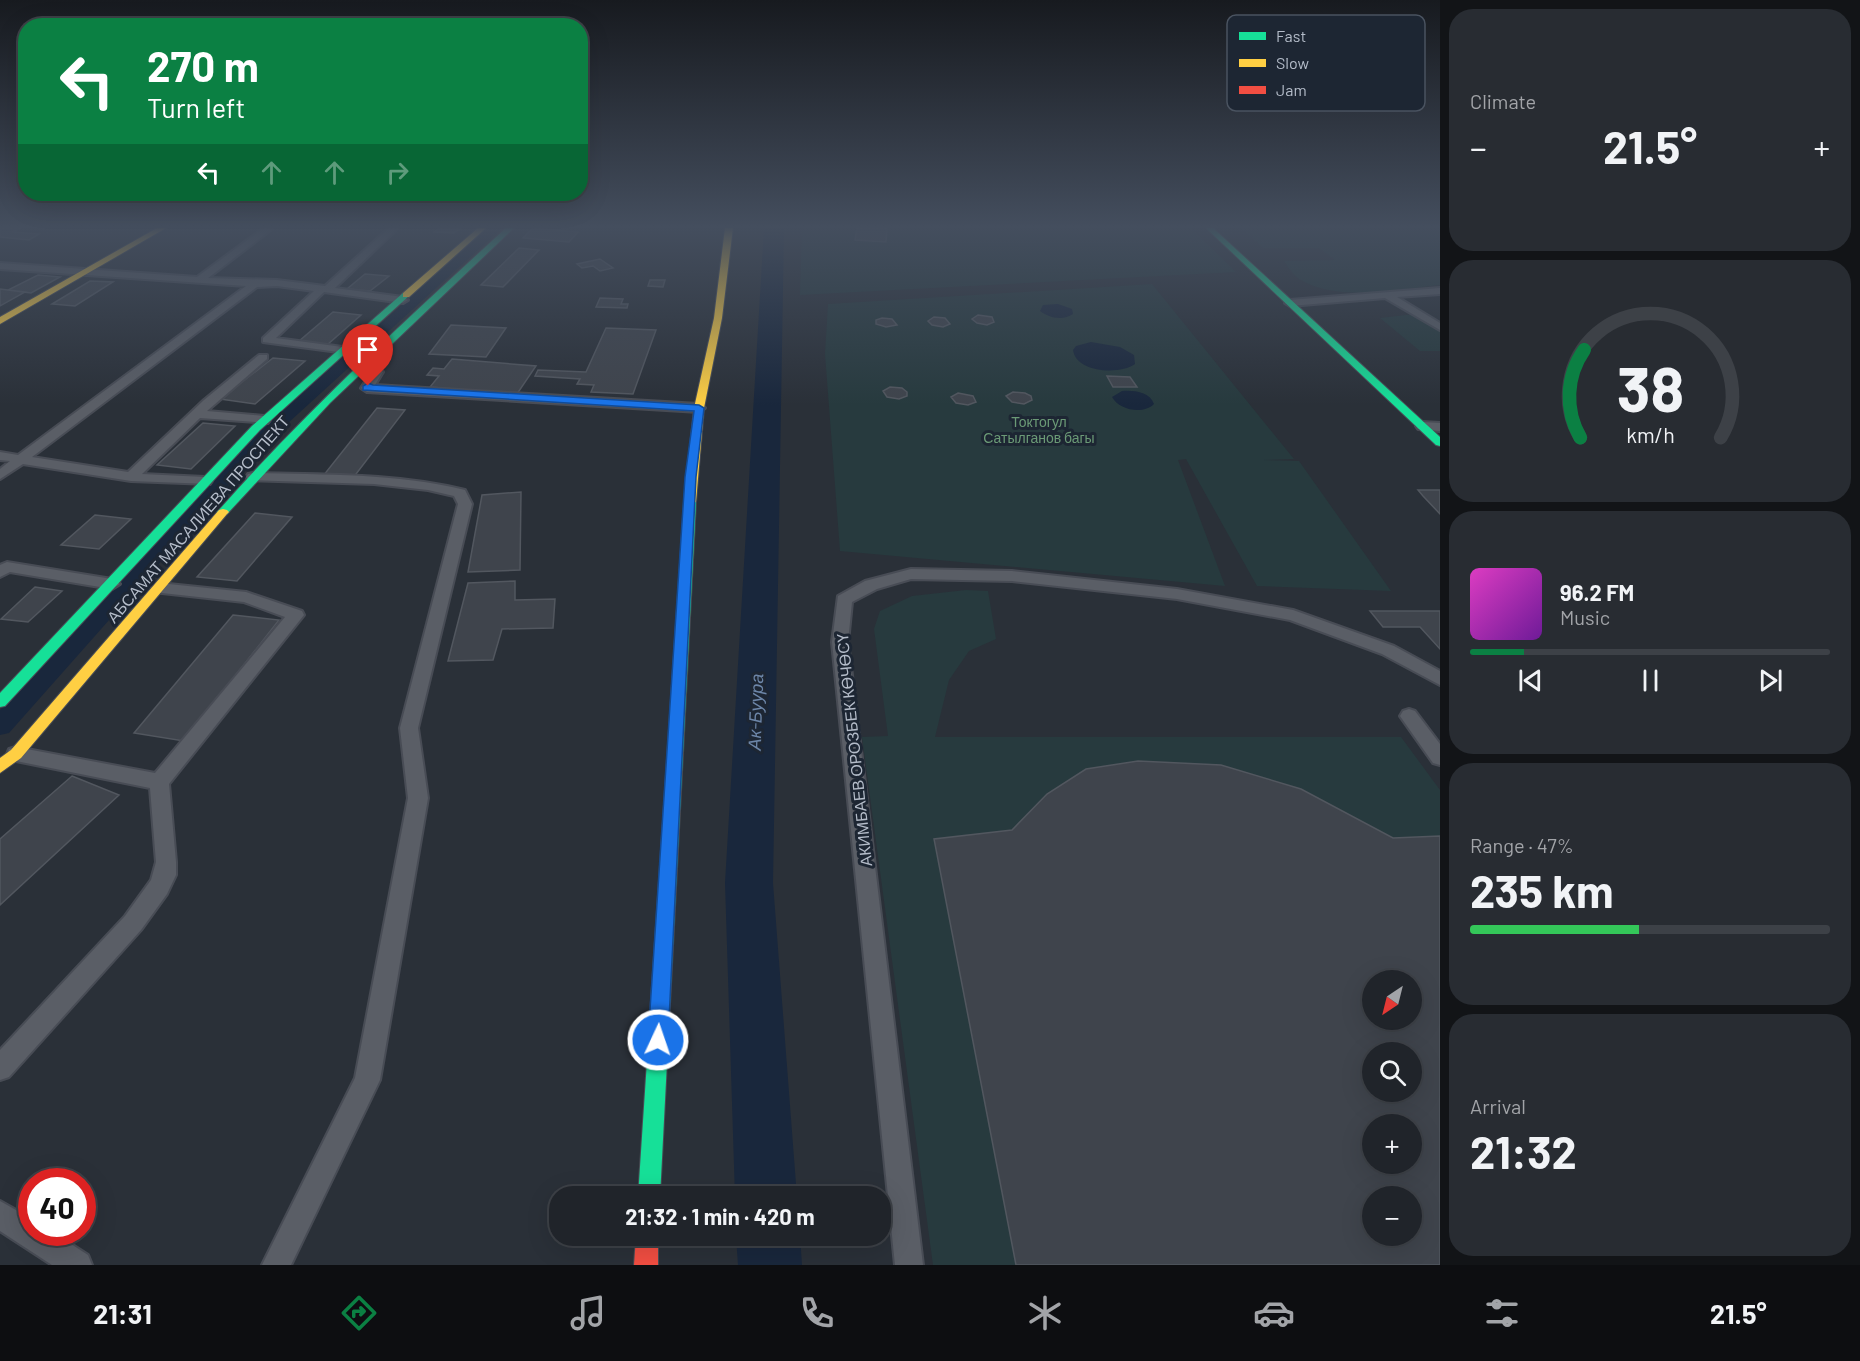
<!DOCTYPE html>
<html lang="en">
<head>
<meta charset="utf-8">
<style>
	body { margin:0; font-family:Barlow,sans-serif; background:#282c32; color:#f1f3f6; height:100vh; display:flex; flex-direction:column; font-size:22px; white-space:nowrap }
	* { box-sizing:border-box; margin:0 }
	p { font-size:20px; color:#a2a4a8 }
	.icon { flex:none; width:33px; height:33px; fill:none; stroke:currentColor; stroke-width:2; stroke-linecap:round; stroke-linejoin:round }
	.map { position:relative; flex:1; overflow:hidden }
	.panel { display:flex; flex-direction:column; gap:9px; padding:9px; background:#121417; width:420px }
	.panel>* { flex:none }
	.hud { position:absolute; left:18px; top:18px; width:570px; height:183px; border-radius:24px; box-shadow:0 6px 24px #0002,0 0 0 2px #3d4147; background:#0b8043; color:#fff; overflow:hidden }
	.needle { width:39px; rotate:215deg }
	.tools { position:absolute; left:1362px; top:970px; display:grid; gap:12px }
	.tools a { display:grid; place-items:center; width:60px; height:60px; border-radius:50%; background:#20242a; box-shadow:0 6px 24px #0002,0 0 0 2px #3d4147; font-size:30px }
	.speed { position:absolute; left:18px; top:1168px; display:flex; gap:12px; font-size:30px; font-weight:700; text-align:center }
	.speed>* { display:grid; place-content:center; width:78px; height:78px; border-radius:50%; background:#20242a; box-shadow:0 6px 24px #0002,0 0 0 2px #3d4147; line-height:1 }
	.speed .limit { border:9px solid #d22; background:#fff; color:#111 }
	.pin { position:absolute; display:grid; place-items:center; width:51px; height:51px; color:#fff; margin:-62px -26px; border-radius:50% 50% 50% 0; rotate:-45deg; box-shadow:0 0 6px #0007 }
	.pin .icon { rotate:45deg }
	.me { position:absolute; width:66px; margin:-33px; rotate:3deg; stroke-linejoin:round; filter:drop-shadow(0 0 4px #0008) }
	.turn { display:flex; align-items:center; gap:21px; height:126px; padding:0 30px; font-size:27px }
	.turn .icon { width:78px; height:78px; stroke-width:2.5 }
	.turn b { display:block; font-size:42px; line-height:51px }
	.lanes { display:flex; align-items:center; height:57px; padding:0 30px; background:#0003; justify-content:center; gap:30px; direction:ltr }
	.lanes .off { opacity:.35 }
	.big { font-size:45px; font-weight:700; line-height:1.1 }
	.panel .card { flex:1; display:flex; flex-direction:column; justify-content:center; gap:9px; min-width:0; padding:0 21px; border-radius:24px; background:#282c32 }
	.panel .dial { align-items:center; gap:0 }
	.dial svg { height:156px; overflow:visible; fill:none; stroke:#3d4147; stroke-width:7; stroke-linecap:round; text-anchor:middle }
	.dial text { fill:#f1f3f6; stroke:none }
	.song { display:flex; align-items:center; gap:18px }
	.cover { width:72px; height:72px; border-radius:9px; background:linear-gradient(135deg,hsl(310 70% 55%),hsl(280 70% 35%)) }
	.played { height:6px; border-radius:3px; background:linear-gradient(90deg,#0b8043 15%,#3d4147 15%) }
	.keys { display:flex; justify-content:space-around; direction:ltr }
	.heat { display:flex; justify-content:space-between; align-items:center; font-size:33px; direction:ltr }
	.charge { height:9px; border-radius:4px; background:linear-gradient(90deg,#34c759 47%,#3d4147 0) }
	.trip { position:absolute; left:549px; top:1186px; width:342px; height:60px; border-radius:24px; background:#20242a; box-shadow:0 6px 24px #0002,0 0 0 2px #3d4147; font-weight:700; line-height:60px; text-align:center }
	.menu { display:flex; height:96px; justify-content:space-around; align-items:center; background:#0d0e11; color:#a2a4a8 }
	.menu .icon { width:42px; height:42px }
	.menu .selected { color:#0b8043 }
	.menu b { font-size:27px; color:#f1f3f6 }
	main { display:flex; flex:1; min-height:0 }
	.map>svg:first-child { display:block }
	.green { fill:#273a3e; fill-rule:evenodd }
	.water { fill:#19273c }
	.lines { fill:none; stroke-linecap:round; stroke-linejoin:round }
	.canal { fill:#19273c; fill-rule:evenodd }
	.river { fill:#19273c; fill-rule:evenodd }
	.building { fill:#3f444c; stroke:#52575f; stroke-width:1.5; fill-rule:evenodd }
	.street-casing { stroke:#484c55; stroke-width:4 }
	.fast-casing { stroke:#484c55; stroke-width:2 }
	.slow-casing { stroke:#484c55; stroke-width:2 }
	.jam-casing { stroke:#484c55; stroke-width:2 }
	.street { fill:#5a5e66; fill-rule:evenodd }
	.fast { fill:#16e098; fill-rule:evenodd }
	.slow { fill:#ffcf43; fill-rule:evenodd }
	.jam { fill:#f24e42; fill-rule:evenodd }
	.route { fill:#1a73e8; stroke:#114b97; stroke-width:1.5 }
	.labels { text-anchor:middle; stroke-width:6; stroke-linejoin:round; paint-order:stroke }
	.far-park-label { font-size:14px; fill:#6b9a76; stroke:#1d2633 }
	.street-label { font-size:16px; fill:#b4bcc9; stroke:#1d2633 }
	.water-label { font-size:18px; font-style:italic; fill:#6d86a8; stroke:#1d2633 }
	.key { fill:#1d2633; stroke:#4a5360; stroke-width:1.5 }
	.key-label { font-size:16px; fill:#b4bcc9 }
</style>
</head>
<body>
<main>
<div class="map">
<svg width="1440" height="1265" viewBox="0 0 1440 1265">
	<rect width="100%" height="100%" fill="#2a3038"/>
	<path class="green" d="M802 228H1191L1236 272 800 295Z
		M1241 228H1440V285C1396 289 1339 303 1299 279 1293 275 1288 267 1284 261L1335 260 1319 248H1263Z
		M1152 284 1294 459 1263 460 1299 461 1391 591 1257 586 1186 459 1178 460 1225 586 840 551 825 354 828 304Z
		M1415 314 1440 329V351H1420L1380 318Z
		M966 590 988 591 996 639 969 651 949 680 935 737H1401L1440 790V1265H933L862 737 888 736 874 629 880 611 912 596ZM1372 981H1412V1020H1372ZM1372 1053H1412V1092H1372ZM1372 1125H1412V1164H1372ZM1372 1197H1412V1236H1372Z"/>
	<path class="water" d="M1058 304 1072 309 1073 314C1063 321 1049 318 1040 311L1043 305Z
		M1091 342 1120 347 1134 355 1135 364C1120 375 1076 373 1073 350L1076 346Z
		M1122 391C1134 390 1150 392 1154 404 1143 415 1119 410 1112 397Z"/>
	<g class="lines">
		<path class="canal" d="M489 228H502L265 444 9 733 0 735V710L253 436Z"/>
		<path class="river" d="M764 228H784L773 883 797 1197H735L725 883Z
			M736 1236H800L802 1265H738Z"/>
	</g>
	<path class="building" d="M0 228H21L12 232 39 234 29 240 0 237Z
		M439 228H461L454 233 434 232Z
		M533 228 578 232 569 242 523 238Z
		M857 228H887L886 242 855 240Z
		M519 248 539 250 503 287 481 285Z
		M600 259 613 268 600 271 593 266 582 268 577 264Z
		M365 274 389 276 370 291 347 289Z
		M38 275 60 277 31 293 8 290Z
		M650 280H665L663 287 648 286Z
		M90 281 113 282 75 306 52 304Z
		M0 289 8 290 25 292 0 306Z
		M600 298 623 299 621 304H628L627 308 596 307Z
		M333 312 361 315 327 345 298 342Z
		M978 315 992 317 994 322 987 325 977 323 972 319Z
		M934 317 945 318 950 324 943 327 932 325 928 321Z
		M882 318 892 319 897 325 886 327 876 324V320Z
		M451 325 506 328 486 357 429 354Z
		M606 328 656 330 633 394 591 392 594 385 577 384 580 379 535 376 538 370 586 372Z
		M273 358 305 361 255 404 220 399Z
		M452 359 536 366 517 394 430 387 439 376 427 375 433 368 444 369Z
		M1107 376 1130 377 1137 387H1113Z
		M890 387 902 388 907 392V396L899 399 887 397 883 391Z
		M1013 392 1025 393 1031 396 1032 400 1024 404 1012 402 1006 396Z
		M958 393 973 396 976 402 968 405 956 403 951 397Z
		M377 408 405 410 353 478 323 476Z
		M203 423 235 426 191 469 157 465Z
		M1418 490H1440V514L1423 496Z
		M521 492 520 570 468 572 482 495Z
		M255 513 292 517 237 581 197 577Z
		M95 515 131 519 99 549 61 545Z
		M515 581V600L555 599 553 628 502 629 493 660 448 661 468 583Z
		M35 587 62 591 28 622 1 619Z
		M1370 611H1440V649L1420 627H1383Z
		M233 615 279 620 184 741 134 733Z
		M1138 761 1221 765 1301 789 1393 838 1440 836V1265H1016L934 839 1012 830 1047 794 1086 769ZM1372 981H1412V1020H1372ZM1372 1053H1412V1092H1372ZM1372 1125H1412V1164H1372ZM1372 1197H1412V1236H1372Z
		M72 776 119 795 0 905V839Z"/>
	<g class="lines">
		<defs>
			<path id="street" d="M264 228 272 229 208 278 277 280 325 286 389 228H398L335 288 403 297 408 300 403 303 324 292 276 338 350 348V352L346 353 263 342V338L314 291 277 286 257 287 32 457 128 472 204 400 259 355H267V359L207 411 264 416 270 420 268 423 200 418 142 474 205 477 210 478 212 481 210 484 131 481 23 464 0 479V469L10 461 0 460V452L18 455 246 286 0 269V263L197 277Z
				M1440 288V294L1397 297 1440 323V330L1385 298 1290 306 1285 303 1290 300Z
				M359 366 381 370 383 372 375 385 699 404 705 408 699 412 367 392 361 388 370 374 355 371 353 369Z
				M1422 422 1440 423V431L1418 429 1416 426 1418 423Z
				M253 473C324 475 396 473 465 490L472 504 418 728 428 798 380 1080 291 1265H262L355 1078 408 798 400 728 458 504 454 496 428 490 374 484 248 480 246 477 248 474Z
				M7 562 112 579 120 584 112 589 10 572 0 577V565Z
				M911 569 1012 571 1177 589 1293 610 1394 646 1440 671V685L1382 654 1290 620 1177 599 1012 581 911 579 877 589 852 602 848 642 923 1265H895L832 642 838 596 865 581Z
				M159 583 246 592 302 611 304 615 169 784 176 862V875L167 894 141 930 9 1077 0 1080V1050L125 916 151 880 156 862 150 788 16 761 9 759 7 754 9 749 16 747 155 773 285 617 244 602 153 592 151 588Z
				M1409 709 1415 711 1440 744V765L1433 763 1400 716 1403 711Z
				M0 1201 32 1219V1233H54L88 1255 92 1265H52L0 1231Z"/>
			<path id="fast" d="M506 228H514L330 403 227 514H219L217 512 219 510C308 409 407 319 506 228Z
				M1206 228H1213L1440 437V446L1436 445Z
				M403 293 410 295 260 430 5 706 0 707V693L252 426Z
				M690 499 696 502 660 1197H638L684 502Z"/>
			<path id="slow" d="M157 228H166L0 324V317Z
				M478 228H486L409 297H403V293Z
				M725 228H733L722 318 704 408 696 502 690 505 684 502 694 408 714 318Z
				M223 509 227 510 229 512 227 514 21 758 0 773V758L11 750 219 510Z"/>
			<path id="jam" d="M636 1236H658V1265H634Z"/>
		</defs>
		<use href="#street" class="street-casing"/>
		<use href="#fast" class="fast-casing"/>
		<use href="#slow" class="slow-casing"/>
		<use href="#jam" class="jam-casing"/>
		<use href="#street" class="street"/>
		<use href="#fast" class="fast"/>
		<use href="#slow" class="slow"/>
		<use href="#jam" class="jam"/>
	</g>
	<linearGradient id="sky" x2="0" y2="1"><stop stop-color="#171a1f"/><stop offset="0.56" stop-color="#444e5e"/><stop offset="1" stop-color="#444e5e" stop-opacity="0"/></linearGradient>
	<rect width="1440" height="405" fill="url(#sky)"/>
	<path class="route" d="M368 383 373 385 699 405 704 408 696 477 668 1040 665 1047 658 1050 651 1047 648 1040 685 477 694 411 363 390V386Z"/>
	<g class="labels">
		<g class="far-park-label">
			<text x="1039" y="427">Токтогул<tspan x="1039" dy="16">Сатылганов багы</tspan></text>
		</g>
		<g class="street-label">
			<text transform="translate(198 519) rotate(-49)" y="6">АБСАМАТ МАСАЛИЕВА ПРОСПЕКТ</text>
			<text transform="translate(854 750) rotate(-96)" y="6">АКИМБАЕВ ОРОЗБЕК КӨЧӨСҮ</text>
		</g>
		<g class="water-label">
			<text transform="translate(756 712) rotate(-88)" y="6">Ак-Буура</text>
		</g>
	</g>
	<rect x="1227" y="15" width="198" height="96" rx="9" class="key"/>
	<rect x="1239" y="32" width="27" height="8" fill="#16e098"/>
	<rect x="1239" y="59" width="27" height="8" fill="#ffcf43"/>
	<rect x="1239" y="86" width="27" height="8" fill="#f24e42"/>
	<g class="key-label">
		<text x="1276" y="42">Fast</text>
		<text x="1276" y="69">Slow</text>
		<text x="1276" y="96">Jam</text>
	</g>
</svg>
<div class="tools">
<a><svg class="needle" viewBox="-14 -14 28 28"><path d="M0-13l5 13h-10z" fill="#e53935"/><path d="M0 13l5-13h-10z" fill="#a2a4a8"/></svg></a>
<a><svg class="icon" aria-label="search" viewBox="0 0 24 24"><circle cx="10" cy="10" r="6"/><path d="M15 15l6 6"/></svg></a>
<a>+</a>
<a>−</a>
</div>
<div class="speed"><div class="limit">40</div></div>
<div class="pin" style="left:368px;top:386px;background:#d93025"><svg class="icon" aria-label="arrive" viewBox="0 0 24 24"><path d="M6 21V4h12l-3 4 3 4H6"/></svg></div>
<svg class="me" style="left:658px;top:1040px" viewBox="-20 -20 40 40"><circle r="17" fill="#1a73e8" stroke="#fff" stroke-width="3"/><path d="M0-11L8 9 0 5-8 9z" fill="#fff"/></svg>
<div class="trip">21:32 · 1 min · 420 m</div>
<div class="hud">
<div class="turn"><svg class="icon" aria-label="left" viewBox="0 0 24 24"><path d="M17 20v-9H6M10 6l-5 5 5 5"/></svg><div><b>270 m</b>Turn left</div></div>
<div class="lanes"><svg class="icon" aria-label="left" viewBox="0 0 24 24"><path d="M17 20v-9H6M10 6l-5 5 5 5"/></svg><svg class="icon off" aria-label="ahead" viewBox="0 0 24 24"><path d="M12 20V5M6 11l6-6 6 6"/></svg><svg class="icon off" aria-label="ahead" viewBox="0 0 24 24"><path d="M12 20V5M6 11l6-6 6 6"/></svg><svg class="icon off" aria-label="right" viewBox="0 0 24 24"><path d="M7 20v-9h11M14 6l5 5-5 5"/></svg></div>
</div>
</div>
<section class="panel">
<div class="card"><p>Climate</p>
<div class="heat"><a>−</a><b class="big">21.5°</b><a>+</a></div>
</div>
<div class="card dial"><svg viewBox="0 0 100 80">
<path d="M14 69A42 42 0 1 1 86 69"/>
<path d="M14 69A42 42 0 0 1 16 24" stroke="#0b8043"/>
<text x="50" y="56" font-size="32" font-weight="700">38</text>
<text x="50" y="72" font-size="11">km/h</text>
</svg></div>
<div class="card">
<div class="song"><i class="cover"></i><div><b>96.2 FM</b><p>Music</p></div></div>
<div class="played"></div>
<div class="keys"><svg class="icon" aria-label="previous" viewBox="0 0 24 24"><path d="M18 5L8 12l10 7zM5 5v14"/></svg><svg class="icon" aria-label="pause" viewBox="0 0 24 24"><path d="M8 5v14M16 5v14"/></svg><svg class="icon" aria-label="next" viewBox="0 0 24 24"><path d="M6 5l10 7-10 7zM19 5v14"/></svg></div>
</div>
<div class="card"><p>Range · 47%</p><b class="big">235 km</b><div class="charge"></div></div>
<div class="card"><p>Arrival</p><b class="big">21:32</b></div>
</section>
</main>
<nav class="menu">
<b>21:31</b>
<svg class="icon selected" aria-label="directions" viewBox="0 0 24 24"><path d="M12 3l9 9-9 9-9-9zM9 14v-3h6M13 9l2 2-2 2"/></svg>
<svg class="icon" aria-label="music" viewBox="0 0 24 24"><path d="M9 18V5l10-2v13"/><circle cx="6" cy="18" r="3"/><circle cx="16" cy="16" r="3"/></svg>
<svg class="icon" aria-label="phone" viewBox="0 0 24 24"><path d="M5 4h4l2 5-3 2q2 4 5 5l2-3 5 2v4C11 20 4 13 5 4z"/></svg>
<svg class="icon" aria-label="climate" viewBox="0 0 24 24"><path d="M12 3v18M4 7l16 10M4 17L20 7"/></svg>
<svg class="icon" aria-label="car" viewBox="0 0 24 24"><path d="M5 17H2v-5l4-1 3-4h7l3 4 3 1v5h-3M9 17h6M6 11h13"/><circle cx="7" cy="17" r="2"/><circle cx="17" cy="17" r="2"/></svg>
<svg class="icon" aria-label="filters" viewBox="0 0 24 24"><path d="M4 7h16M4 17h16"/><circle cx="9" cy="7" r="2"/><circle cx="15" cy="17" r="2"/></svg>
<b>21.5°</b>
</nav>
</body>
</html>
